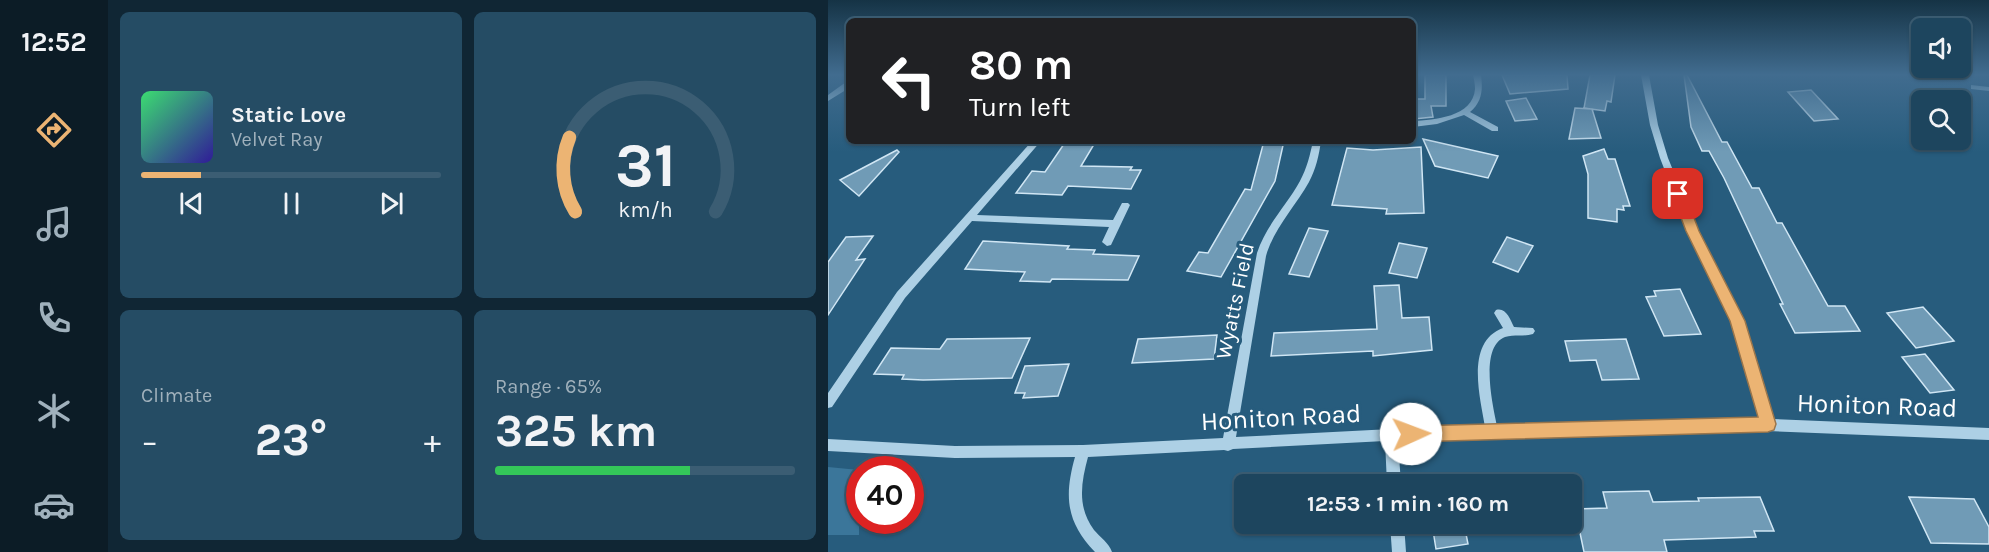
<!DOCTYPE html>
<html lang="en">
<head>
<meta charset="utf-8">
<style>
	body { margin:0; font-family:Karla,sans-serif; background:#254c64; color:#f1f3f6; height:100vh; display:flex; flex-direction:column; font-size:22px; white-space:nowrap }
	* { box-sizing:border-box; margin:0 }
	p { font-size:20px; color:#a0b1bc }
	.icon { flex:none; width:33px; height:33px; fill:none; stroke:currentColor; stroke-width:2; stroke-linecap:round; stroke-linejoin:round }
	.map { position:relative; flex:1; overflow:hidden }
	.drawer { display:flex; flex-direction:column; gap:12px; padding:12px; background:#102634; width:720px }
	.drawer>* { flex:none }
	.banner { position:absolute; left:18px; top:18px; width:570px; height:126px; border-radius:9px; box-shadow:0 2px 4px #0004,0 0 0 2px #3b5d73; background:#202124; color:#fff; overflow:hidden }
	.fabs { position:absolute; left:1083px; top:18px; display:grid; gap:12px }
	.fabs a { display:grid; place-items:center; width:60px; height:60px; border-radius:9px; background:#1d455e; box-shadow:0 2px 4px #0004,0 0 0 2px #3b5d73; font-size:30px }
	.speed { position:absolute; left:18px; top:456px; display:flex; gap:12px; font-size:30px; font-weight:700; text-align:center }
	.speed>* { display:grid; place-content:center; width:78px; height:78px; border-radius:50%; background:#1d455e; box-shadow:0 2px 4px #0004,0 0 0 2px #3b5d73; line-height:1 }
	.speed .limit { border:9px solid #d22; background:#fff; color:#111 }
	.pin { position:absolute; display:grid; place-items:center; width:51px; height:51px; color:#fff; margin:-26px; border-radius:12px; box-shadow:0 3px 9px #0006 }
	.me { position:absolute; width:66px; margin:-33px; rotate:88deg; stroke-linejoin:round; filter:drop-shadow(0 0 4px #0008) }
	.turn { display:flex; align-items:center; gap:21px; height:126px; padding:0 24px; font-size:27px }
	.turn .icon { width:78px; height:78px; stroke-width:2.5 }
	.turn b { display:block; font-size:42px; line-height:51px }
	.big { font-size:45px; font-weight:700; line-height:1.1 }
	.drawer .tile { flex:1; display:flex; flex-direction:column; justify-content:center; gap:9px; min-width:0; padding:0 21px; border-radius:9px; background:#254c64 }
	.drawer .dial { align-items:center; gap:0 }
	.dial svg { height:156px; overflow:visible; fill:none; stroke:#3b5d73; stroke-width:7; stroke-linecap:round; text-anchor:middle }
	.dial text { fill:#f1f3f6; stroke:none }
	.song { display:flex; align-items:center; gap:18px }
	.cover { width:72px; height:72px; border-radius:9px; background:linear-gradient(135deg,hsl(140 70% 55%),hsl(250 70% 35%)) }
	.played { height:6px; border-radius:3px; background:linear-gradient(90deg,#ecb473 20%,#3b5d73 20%) }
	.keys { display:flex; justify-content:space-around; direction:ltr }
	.heat { display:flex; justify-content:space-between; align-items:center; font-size:33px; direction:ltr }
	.charge { height:9px; border-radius:4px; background:linear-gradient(90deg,#34c759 65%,#3b5d73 0) }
	.drawer .tiles { flex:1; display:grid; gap:12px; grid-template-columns:repeat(2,1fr) }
	.trip { position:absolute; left:406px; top:474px; width:348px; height:60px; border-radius:9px; background:#1d455e; box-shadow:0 2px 4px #0004,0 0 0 2px #3b5d73; font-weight:700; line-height:60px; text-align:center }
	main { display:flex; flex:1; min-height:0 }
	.tabs { display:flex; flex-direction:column; width:108px; justify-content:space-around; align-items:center; background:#0c1c26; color:#a0b1bc }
	.tabs .icon { width:42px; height:42px }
	.tabs .active { color:#ecb473 }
	.tabs b { font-size:27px; color:#f1f3f6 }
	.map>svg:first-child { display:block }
	.green { fill:#3b769a }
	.building { fill:#709bb6; stroke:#d0e6f4; stroke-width:1.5 }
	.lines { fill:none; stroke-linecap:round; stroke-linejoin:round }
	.minor { fill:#add0e5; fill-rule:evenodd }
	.route { fill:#ecb473; stroke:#99754b; stroke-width:1.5 }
	.labels { text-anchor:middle; stroke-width:6; stroke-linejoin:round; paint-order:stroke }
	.street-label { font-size:21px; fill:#fff; stroke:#275c7d }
	.near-street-label { font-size:26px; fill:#fff; stroke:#275c7d }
</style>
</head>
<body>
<main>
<nav class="tabs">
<b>12:52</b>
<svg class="icon active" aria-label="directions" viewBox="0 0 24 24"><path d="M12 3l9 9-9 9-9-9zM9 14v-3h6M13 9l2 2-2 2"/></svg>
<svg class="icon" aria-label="music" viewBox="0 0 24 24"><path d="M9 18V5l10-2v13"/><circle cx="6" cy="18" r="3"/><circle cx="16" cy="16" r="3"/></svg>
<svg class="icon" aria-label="phone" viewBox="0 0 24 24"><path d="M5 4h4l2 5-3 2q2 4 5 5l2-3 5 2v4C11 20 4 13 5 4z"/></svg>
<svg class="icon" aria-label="climate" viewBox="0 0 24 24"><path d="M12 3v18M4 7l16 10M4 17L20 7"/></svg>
<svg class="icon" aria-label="car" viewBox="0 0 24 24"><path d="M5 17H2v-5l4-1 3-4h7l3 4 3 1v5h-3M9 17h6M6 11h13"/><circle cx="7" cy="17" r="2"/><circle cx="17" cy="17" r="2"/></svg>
</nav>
<section class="drawer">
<div class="tiles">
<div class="tile">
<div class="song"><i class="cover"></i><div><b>Static Love</b><p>Velvet Ray</p></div></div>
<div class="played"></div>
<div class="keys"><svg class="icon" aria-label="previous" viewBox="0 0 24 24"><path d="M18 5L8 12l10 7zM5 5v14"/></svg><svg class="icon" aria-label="pause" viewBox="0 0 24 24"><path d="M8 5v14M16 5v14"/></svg><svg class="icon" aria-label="next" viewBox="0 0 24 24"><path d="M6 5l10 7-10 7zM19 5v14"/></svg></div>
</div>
<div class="tile dial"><svg viewBox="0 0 100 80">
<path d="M14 69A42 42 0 1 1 86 69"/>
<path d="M14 69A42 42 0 0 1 11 31" stroke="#ecb473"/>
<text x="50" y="56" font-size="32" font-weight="700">31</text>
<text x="50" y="72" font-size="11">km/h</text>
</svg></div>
<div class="tile"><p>Climate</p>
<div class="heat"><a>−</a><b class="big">23°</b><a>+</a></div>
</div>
<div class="tile"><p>Range · 65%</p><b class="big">325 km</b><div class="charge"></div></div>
</div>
</section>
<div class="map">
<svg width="1161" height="552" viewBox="0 0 1161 552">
	<rect width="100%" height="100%" fill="#275c7d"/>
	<path class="green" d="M0 467 31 470V535H0Z"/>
	<path class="building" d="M597 75H618V106H603L605 117 586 119 585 99H597Z
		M674 75H739L740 89 682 94Z
		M762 75H787L783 102 779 101 777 111 756 108Z
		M856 75H859L894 142H899L924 188H931L949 223H954L1000 306H1017L1032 331 967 333 952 304H955L896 178 881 151H874L863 127Z
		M983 90 1010 119 986 121 960 92Z
		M698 98 709 119 687 121 678 101Z
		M747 108 764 109 773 138 741 139Z
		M595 139 670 156 660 178 607 166Z
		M238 141H268L253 166 304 167 302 170H313L303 189 240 186 234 195 188 193 204 171 217 172Z
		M436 141H456L447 181 393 277 359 271 371 252 380 253 417 189 423 190Z
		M593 147 596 213 558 214 559 209 504 205 519 148 545 150Z
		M776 149 780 159H787L802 206H795L796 210 789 209V222L760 218V174L755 156Z
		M69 150 71 152 31 196 12 180Z
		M481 228 500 231 481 277 461 274Z
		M45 236 28 260 37 259 0 315V262L18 237Z
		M679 237 705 246 690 272 665 262Z
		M155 241 241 246 239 249 267 250 265 254 311 256 300 280 224 279 222 282 192 281 197 272 137 269Z
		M571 243 599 248 589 278 561 273Z
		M571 285 574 318 601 317 604 350 545 356V351L443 356 446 333 549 329 546 286Z
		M852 289 873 334 836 336 818 297 828 296 826 291Z
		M1095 307 1126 341 1088 348 1059 313Z
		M389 335 386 359 304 363 310 339Z
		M202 338 184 378 95 380 74 379 76 375 46 374 63 348 112 349 119 339Z
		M798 339 811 379 774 380 768 360 742 361 737 341Z
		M1097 354 1126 390 1102 393 1074 357Z
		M241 364 230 396 195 398 197 393H187L197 366Z
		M821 491 825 502 871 501 870 498 932 497 946 531H926L928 537 836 540 839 552H756L747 509 779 508 775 492Z
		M1081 497 1146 499 1161 527V544L1103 543Z
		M604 524H636L640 544 608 549Z"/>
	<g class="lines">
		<path class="minor" d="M645 75H653C655 90 654 102 642 112L670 127V131H664L636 115 609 124 585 127V121C606 120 645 117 647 89 647 85 646 79 645 75Z
			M813 75H821L830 125 840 158 870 231 915 321 945 419 1161 428V440L940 431 570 441 573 484H559L557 441 405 449 400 451 396 450 260 457C253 483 249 507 266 530 272 537 281 543 284 552H267C238 522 236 496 247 457L127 458 0 451V439L127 446 255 445 395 438 429 253C438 225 459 205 472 181 479 168 482 155 485 141H493C491 155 488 169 481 182 467 207 446 228 438 256L408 437 563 429 657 427C652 397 637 342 675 328L666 313 668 310C678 307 682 319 686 327L705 328 707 331 705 334C696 337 686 334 677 337 651 347 665 406 669 426L932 420 903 321 860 231 832 158 822 125Z
			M18 82H21V88L0 101V95Z
			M1143 85 1161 87V91L1143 89Z
			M204 141H213L149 215 285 220 294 203H300L302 205 283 245 279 246 274 242 281 227 144 221 77 298 4 407 0 408V393L69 292Z
			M562 524H576L578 552H564Z"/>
	</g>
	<linearGradient id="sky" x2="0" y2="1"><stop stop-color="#153345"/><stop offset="0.49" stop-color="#416c8f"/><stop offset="1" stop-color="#416c8f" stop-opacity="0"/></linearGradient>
	<rect width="1161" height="152" fill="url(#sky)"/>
	<path class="route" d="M850 190 857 194 871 231 917 321 948 424 946 430 940 432 583 442 577 439 575 434 577 429 583 426 930 417 902 321 858 231 844 194Z"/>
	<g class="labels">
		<g class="street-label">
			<text transform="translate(407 301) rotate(-78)" y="7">Wyatts Field</text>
		</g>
		<g class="near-street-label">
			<text transform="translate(1049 405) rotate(2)" y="9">Honiton Road</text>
			<text transform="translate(453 417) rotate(-3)" y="9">Honiton Road</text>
		</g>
	</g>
</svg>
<div class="fabs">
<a><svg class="icon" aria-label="sound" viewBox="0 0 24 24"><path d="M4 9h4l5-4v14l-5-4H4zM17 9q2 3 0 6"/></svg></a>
<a><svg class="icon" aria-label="search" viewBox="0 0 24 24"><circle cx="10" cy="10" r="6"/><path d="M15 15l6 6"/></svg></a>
</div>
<div class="speed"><div class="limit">40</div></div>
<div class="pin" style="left:850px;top:194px;background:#d93025"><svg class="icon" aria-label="arrive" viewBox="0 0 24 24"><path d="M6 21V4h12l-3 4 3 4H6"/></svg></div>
<svg class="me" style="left:583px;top:434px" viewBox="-20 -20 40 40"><circle r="19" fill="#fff"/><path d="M0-13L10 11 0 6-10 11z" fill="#ecb473"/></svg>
<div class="trip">12:53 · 1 min · 160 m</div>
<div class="banner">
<div class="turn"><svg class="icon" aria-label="left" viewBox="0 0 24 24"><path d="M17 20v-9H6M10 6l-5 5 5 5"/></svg><div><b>80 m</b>Turn left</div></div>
</div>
</div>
</main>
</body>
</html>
